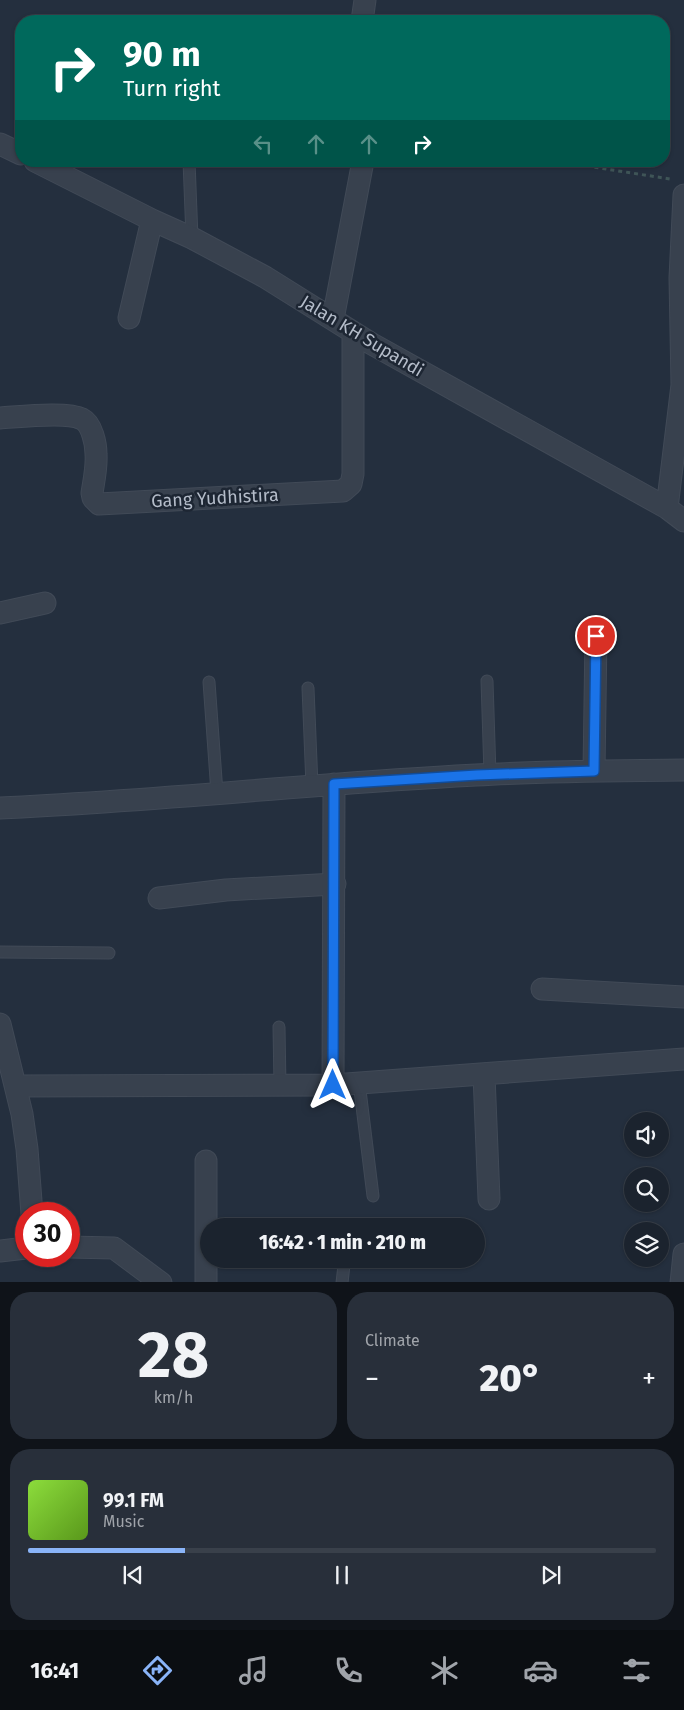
<!DOCTYPE html>
<html lang="en">
<head>
<meta charset="utf-8">
<style>
	body { margin:0; font-family:"Fira Sans",sans-serif; background:#282f3a; color:#f1f3f6; height:100vh; display:flex; flex-direction:column; font-size:19px; white-space:nowrap }
	* { box-sizing:border-box; margin:0 }
	p { font-size:16px; color:#a0a4aa }
	.icon { flex:none; width:28px; height:28px; fill:none; stroke:currentColor; stroke-width:2; stroke-linecap:round; stroke-linejoin:round }
	.map { position:relative; height:1282px; overflow:hidden }
	.drawer { display:flex; flex-direction:column; gap:10px; padding:10px; background:#0f1319; flex:1 }
	.drawer>* { flex:none }
	.hud { position:absolute; left:15px; top:15px; width:655px; height:152px; border-radius:20px; box-shadow:0 1px 4px #0004,0 0 0 1px #39404a; background:#00695c; color:#fff; overflow:hidden }
	.buttons { position:absolute; left:624px; top:1112px; display:grid; gap:10px }
	.buttons a { display:grid; place-items:center; width:45px; height:45px; border-radius:50%; background:#1b232e; box-shadow:0 1px 4px #0004,0 0 0 1px #39404a; font-size:25px }
	.speed { position:absolute; left:15px; top:1202px; display:flex; gap:10px; font-size:25px; font-weight:700; text-align:center }
	.speed>* { display:grid; place-content:center; width:65px; height:65px; border-radius:50%; background:#1b232e; box-shadow:0 1px 4px #0004,0 0 0 1px #39404a; line-height:1 }
	.speed .limit { border:8px solid #d22; background:#fff; color:#111 }
	.pin { position:absolute; display:grid; place-items:center; width:42px; height:42px; color:#fff; margin:-21px; border:2px solid #fff; border-radius:50%; box-shadow:0 1px 5px #0007 }
	.me { position:absolute; width:55px; margin:-28px; rotate:0deg; stroke-linejoin:round; filter:drop-shadow(0 0 4px #0008) }
	.turn { display:flex; align-items:center; gap:18px; height:105px; padding:0 25px; font-size:22px }
	.turn .icon { width:65px; height:65px; stroke-width:2.5 }
	.turn b { display:block; font-size:35px; line-height:42px }
	.lanes { display:flex; align-items:center; height:48px; padding:0 25px; background:#0003; justify-content:center; gap:25px; direction:ltr }
	.lanes .off { opacity:.35 }
	.big { font-size:38px; font-weight:800; line-height:1.1 }
	.drawer .tile { flex:1; display:flex; flex-direction:column; justify-content:center; gap:8px; min-width:0; padding:0 18px; border-radius:20px; background:#282f3a }
	.drawer .dial { align-items:center; gap:0 }
	.dial b { font-size:65px; line-height:1 }
	.song { display:flex; align-items:center; gap:15px }
	.cover { width:60px; height:60px; border-radius:8px; background:linear-gradient(135deg,hsl(90 70% 55%),hsl(90 70% 35%)) }
	.played { height:5px; border-radius:2px; background:linear-gradient(90deg,#8ab4f8 25%,#39404a 25%) }
	.keys { display:flex; justify-content:space-around; direction:ltr }
	.heat { display:flex; justify-content:space-between; align-items:center; font-size:28px; direction:ltr }
	.drawer .tiles { flex:1; display:grid; gap:10px; grid-template-columns:1fr 1fr }
	.tile:last-child { grid-column:span 2 }
	.trip { position:absolute; left:200px; top:1218px; width:285px; height:50px; border-radius:25px; background:#1b232e; box-shadow:0 1px 4px #0004,0 0 0 1px #39404a; font-weight:800; line-height:50px; text-align:center }
	.tab-bar { display:flex; height:80px; justify-content:space-around; align-items:center; background:#0b0e12; color:#a0a4aa }
	.tab-bar .icon { width:35px; height:35px }
	.tab-bar .on { color:#8ab4f8 }
	.tab-bar b { font-size:22px; color:#f1f3f6 }
	.map>svg:first-child { display:block }
	.lines { fill:none; stroke-linecap:round; stroke-linejoin:round }
	.lane-casing { stroke:#414a57; stroke-width:13 }
	.street-casing { stroke:#414a57; stroke-width:23 }
	.path { stroke:#3f5557; stroke-width:3; stroke-dasharray:4 4; stroke-linecap:butt }
	.lane { stroke:#38414e; stroke-width:11 }
	.street { stroke:#38414e; stroke-width:21 }
	.route-casing { stroke:#114b97; stroke-width:12 }
	.route { stroke:#1a73e8; stroke-width:9 }
	.labels { text-anchor:middle; stroke-width:5; stroke-linejoin:round; paint-order:stroke }
	.street-label { font-size:18px; fill:#b4bcc9; stroke:#1d2633 }
</style>
</head>
<body>
<div class="map">
<svg width="684" height="1283" viewBox="0 0 684 1283">
	<rect width="100%" height="100%" fill="#242f3e"/>
	<g class="lines">
		<defs>
			<path id="lane" d="M189 161 192 238
				M487 681 490 774
				M209 682 217 793
				M308 688 312 786
				M0 952 109 953
				M279 1027 280 1086
				M359 1082 373 1196
				M342 1283 344 1265"/>
			<path id="street" d="M362 21 365 0
				M0 144 21 154
				M35 161 152 220 192 238 265 277 372 344 667 508 684 521
				M129 318 152 220
				M333 319 363 161
				M0 418C18 417 67 411 82 419 92 424 96 444 96 454 97 467 94 480 92 493L93 498 99 504 343 491 351 484 353 474V332
				M667 508 682 385 680 278 684 195
				M0 613 45 603
				M594 771 596 636
				M0 808C159 801 317 783 476 775 545 771 615 771 684 770
				M159 898 226 890 335 884
				M542 989 684 997
				M0 1024 22 1114 27 1149 32 1214
				M484 1075 489 1199
				M333 1085 334 784
				M16 1086 333 1085 684 1059
				M69 1247 114 1248 161 1283
				M0 1251 26 1248
				M206 1283V1161
				M681 1283 684 1254"/>
		</defs>
		<use href="#lane" class="lane-casing"/>
		<use href="#street" class="street-casing"/>
		<path class="path" d="M555 161 670 179"/>
		<use href="#lane" class="lane"/>
		<use href="#street" class="street"/>
	</g>
	<g class="lines">
		<defs>
			<path id="route" d="M333 1085 334 784 477 775 594 771 596 636"/>
		</defs>
		<use href="#route" class="route-casing"/>
		<use href="#route" class="route"/>
	</g>
	<g class="labels">
		<g class="street-label">
			<text transform="translate(362 336) rotate(31)" y="6">Jalan KH Supandi</text>
			<text transform="translate(215 498) rotate(-3)" y="6">Gang Yudhistira</text>
		</g>
	</g>
</svg>
<div class="buttons">
<a><svg class="icon" aria-label="sound" viewBox="0 0 24 24"><path d="M4 9h4l5-4v14l-5-4H4zM17 9q2 3 0 6"/></svg></a>
<a><svg class="icon" aria-label="search" viewBox="0 0 24 24"><circle cx="10" cy="10" r="6"/><path d="M15 15l6 6"/></svg></a>
<a><svg class="icon" aria-label="layers" viewBox="0 0 24 24"><path d="M12 4l9 5-9 5-9-5zM3 14l9 5 9-5"/></svg></a>
</div>
<div class="speed"><div class="limit">30</div></div>
<div class="pin" style="left:596px;top:636px;background:#d93025"><svg class="icon" aria-label="arrive" viewBox="0 0 24 24"><path d="M6 21V4h12l-3 4 3 4H6"/></svg></div>
<svg class="me" style="left:333px;top:1085px" viewBox="-20 -20 40 40"><path d="M0-17L14 15 0 8-14 15z" fill="#1a73e8" stroke="#fff" stroke-width="4"/></svg>
<div class="trip">16:42 · 1 min · 210 m</div>
<div class="hud">
<div class="turn"><svg class="icon" aria-label="right" viewBox="0 0 24 24"><path d="M7 20v-9h11M14 6l5 5-5 5"/></svg><div><b>90 m</b>Turn right</div></div>
<div class="lanes"><svg class="icon off" aria-label="left" viewBox="0 0 24 24"><path d="M17 20v-9H6M10 6l-5 5 5 5"/></svg><svg class="icon off" aria-label="ahead" viewBox="0 0 24 24"><path d="M12 20V5M6 11l6-6 6 6"/></svg><svg class="icon off" aria-label="ahead" viewBox="0 0 24 24"><path d="M12 20V5M6 11l6-6 6 6"/></svg><svg class="icon" aria-label="right" viewBox="0 0 24 24"><path d="M7 20v-9h11M14 6l5 5-5 5"/></svg></div>
</div>
</div>
<section class="drawer">
<div class="tiles">
<div class="tile dial"><b>28</b><p>km/h</p></div>
<div class="tile"><p>Climate</p>
<div class="heat"><a>−</a><b class="big">20°</b><a>+</a></div>
</div>
<div class="tile">
<div class="song"><i class="cover"></i><div><b>99.1 FM</b><p>Music</p></div></div>
<div class="played"></div>
<div class="keys"><svg class="icon" aria-label="previous" viewBox="0 0 24 24"><path d="M18 5L8 12l10 7zM5 5v14"/></svg><svg class="icon" aria-label="pause" viewBox="0 0 24 24"><path d="M8 5v14M16 5v14"/></svg><svg class="icon" aria-label="next" viewBox="0 0 24 24"><path d="M6 5l10 7-10 7zM19 5v14"/></svg></div>
</div>
</div>
</section>
<nav class="tab-bar">
<b>16:41</b>
<svg class="icon on" aria-label="directions" viewBox="0 0 24 24"><path d="M12 3l9 9-9 9-9-9zM9 14v-3h6M13 9l2 2-2 2"/></svg>
<svg class="icon" aria-label="music" viewBox="0 0 24 24"><path d="M9 18V5l10-2v13"/><circle cx="6" cy="18" r="3"/><circle cx="16" cy="16" r="3"/></svg>
<svg class="icon" aria-label="phone" viewBox="0 0 24 24"><path d="M5 4h4l2 5-3 2q2 4 5 5l2-3 5 2v4C11 20 4 13 5 4z"/></svg>
<svg class="icon" aria-label="climate" viewBox="0 0 24 24"><path d="M12 3v18M4 7l16 10M4 17L20 7"/></svg>
<svg class="icon" aria-label="car" viewBox="0 0 24 24"><path d="M5 17H2v-5l4-1 3-4h7l3 4 3 1v5h-3M9 17h6M6 11h13"/><circle cx="7" cy="17" r="2"/><circle cx="17" cy="17" r="2"/></svg>
<svg class="icon" aria-label="filters" viewBox="0 0 24 24"><path d="M4 7h16M4 17h16"/><circle cx="9" cy="7" r="2"/><circle cx="15" cy="17" r="2"/></svg>
</nav>
</body>
</html>
